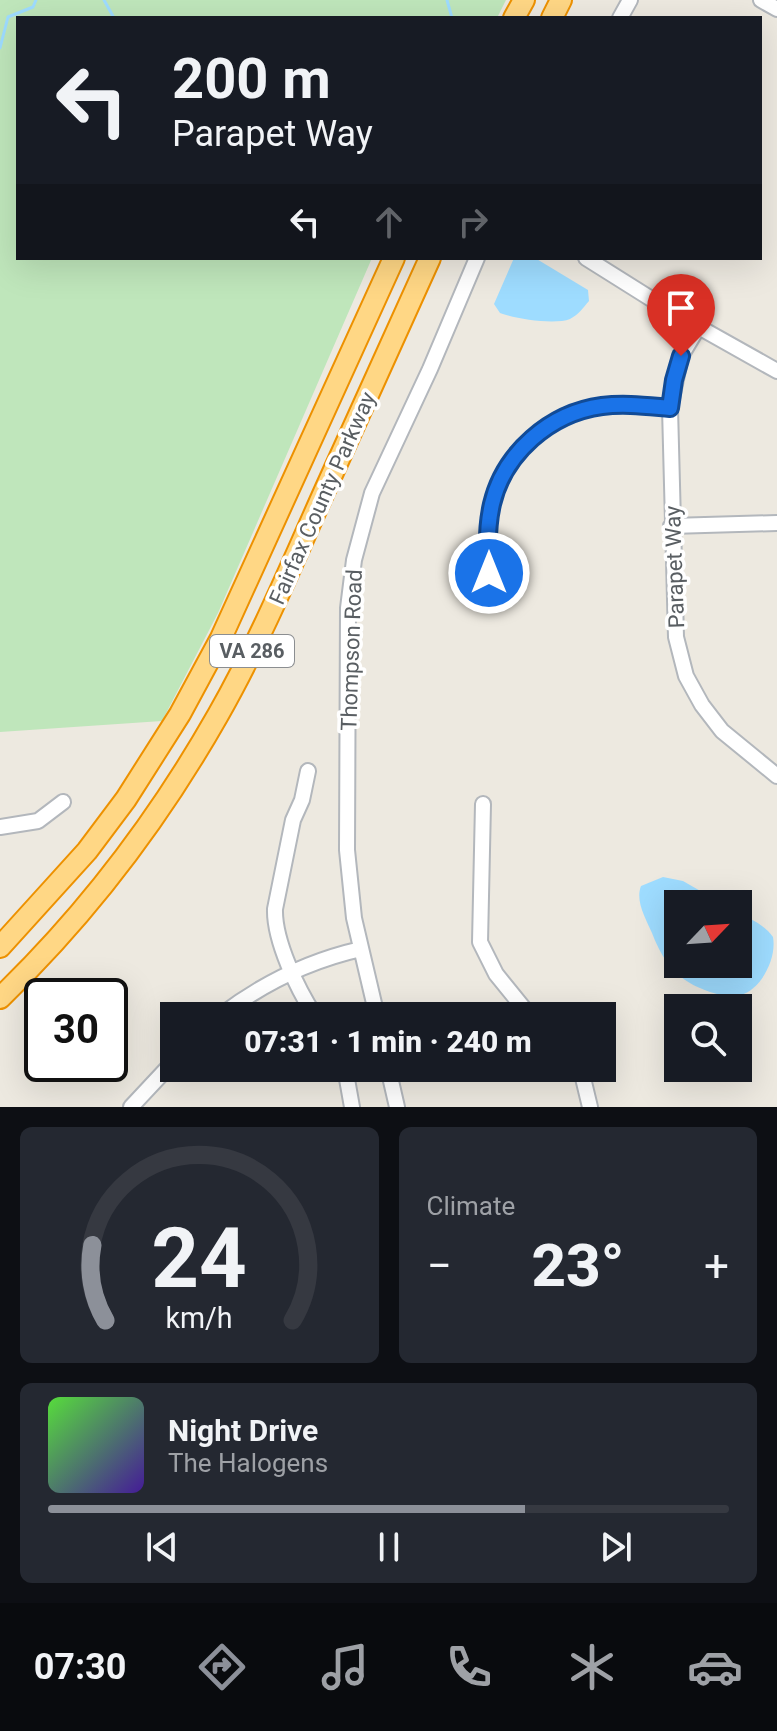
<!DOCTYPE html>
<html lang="en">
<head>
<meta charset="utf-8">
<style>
	body { margin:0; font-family:Roboto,sans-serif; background:#242831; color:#f1f3f6; height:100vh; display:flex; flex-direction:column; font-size:30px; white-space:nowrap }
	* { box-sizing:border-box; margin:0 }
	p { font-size:26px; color:#9ea1a6 }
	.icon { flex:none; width:44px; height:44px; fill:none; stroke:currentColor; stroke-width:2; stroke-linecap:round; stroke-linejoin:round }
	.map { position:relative; height:1107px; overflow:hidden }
	.sheet { display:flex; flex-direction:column; gap:20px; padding:20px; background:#0d0f14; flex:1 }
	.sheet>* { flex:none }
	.top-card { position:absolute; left:16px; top:16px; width:746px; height:244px; border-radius:0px; box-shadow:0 8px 32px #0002; background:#171b24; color:#f1f3f6; overflow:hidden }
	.needle { width:52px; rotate:65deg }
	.buttons { position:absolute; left:664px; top:890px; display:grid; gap:16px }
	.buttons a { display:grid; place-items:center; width:88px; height:88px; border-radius:0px; background:#171b24; box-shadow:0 8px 32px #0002; font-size:40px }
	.speed { position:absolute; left:24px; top:978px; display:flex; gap:16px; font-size:40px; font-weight:700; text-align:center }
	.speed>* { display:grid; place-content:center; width:104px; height:104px; border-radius:50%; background:#171b24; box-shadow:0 8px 32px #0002; line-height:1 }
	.speed .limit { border:4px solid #111; border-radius:12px; background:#fff; color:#111 }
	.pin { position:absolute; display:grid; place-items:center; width:68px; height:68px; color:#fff; margin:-82px -34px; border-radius:50% 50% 50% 0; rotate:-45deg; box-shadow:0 0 8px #0007 }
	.pin .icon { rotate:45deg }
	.me { position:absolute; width:88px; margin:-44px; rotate:0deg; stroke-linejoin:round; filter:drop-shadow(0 0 6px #0008) }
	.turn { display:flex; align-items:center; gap:28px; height:168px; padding:0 24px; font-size:36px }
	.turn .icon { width:104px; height:104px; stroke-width:2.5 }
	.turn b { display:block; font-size:56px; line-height:68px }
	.lanes { display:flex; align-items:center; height:76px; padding:0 24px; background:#0003; justify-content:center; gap:40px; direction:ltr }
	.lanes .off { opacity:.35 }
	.big { font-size:60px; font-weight:800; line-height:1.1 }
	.sheet .tile { flex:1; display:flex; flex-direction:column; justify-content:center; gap:12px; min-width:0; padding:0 28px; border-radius:12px; background:#242831 }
	.sheet .dial { align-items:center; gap:0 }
	.dial svg { height:208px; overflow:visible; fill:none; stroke:#363941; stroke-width:7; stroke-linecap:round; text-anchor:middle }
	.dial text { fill:#f1f3f6; stroke:none }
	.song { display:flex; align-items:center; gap:24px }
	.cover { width:96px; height:96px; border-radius:12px; background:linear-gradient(135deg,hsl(110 70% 55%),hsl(260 70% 35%)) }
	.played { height:8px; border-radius:4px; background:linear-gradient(90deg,#8c9099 70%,#363941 70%) }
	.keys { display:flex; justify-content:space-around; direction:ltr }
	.heat { display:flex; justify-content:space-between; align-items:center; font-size:44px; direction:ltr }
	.sheet .tiles { flex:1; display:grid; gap:20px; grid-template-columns:1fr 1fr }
	.tile:last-child { grid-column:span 2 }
	.trip { position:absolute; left:160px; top:1002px; width:456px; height:80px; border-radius:0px; background:#171b24; box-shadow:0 8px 32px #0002; font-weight:800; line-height:80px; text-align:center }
	.menu { display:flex; height:128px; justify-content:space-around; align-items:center; background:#090b0e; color:#9ea1a6 }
	.menu .icon { width:56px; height:56px }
	.menu .current { color:#8c9099 }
	.menu b { font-size:36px; color:#f1f3f6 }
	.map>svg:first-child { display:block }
	.green { fill:#bfe6bb }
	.water { fill:#9edcff }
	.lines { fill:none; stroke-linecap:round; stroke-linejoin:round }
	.stream { stroke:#9edcff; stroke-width:3 }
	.minor-casing { stroke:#b3b7bc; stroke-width:18 }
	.highway-casing { stroke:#ed9100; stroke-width:24 }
	.minor { stroke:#fff; stroke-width:14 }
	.highway { stroke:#ffd785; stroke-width:20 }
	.route-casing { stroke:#114b97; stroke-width:20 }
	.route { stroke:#1a73e8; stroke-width:14 }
	.labels { text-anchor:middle; stroke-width:7; stroke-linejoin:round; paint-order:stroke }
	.shield { fill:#fff; stroke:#8b8e91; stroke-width:2 }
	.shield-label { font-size:20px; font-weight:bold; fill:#595e62 }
	.street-label { font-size:22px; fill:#595e62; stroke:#fff }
</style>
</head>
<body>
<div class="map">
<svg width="777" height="1107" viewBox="0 0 777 1107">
	<rect width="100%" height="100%" fill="#ede9e0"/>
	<path class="green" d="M0 0H506L497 18H18V258H372L218 613 162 721 0 732Z"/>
	<path class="water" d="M514 258H535L588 290 589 301C583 308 578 315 570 319 555 325 515 319 500 313L494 304Z
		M663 877 683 881 723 904H678V964H738V912C750 919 765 925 773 937 777 959 761 989 741 995 731 999 720 995 710 992 678 981 664 964 652 933 646 919 635 901 641 886Z"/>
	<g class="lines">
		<path class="stream" d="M104 0 114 18
			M447 0 452 18
			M0 48 8 17 33 7 36 0"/>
		<defs>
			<path id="minor" d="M761 0 777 9
				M620 18 630 0
				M586 258 672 312 777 371
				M699 326 681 356 670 408 676 637 686 676 702 705 722 731 777 776
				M671 526 777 523
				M490 589C488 561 485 530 492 503 505 454 547 416 596 407 621 403 646 406 670 408
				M308 771 302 800 293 820 275 909C274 941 298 990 315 1016
				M483 804 480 942 496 974 530 1016
				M0 827 38 821 63 802
				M220 1016C263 983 308 961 361 949
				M377 1016 354 918 347 850 348 608 354 560 372 493 430 369 477 258
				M345 1068 352 1107
				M388 1068 397 1107
				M576 1068 583 1078 590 1107
				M131 1107 174 1061"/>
			<path id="highway" d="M514 18 524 0
				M552 18 561 0
				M0 947 87 851 126 799 180 714 221 638 394 258
				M0 998C86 915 159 819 218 715 259 643 291 566 325 490 360 413 395 335 430 258"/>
		</defs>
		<use href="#minor" class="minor-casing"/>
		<use href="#highway" class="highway-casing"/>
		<use href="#minor" class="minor"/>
		<use href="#highway" class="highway"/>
	</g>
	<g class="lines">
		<defs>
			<path id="route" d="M489 573C487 550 487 526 492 504 504 453 550 413 602 406 625 403 647 406 670 408L674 380 681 356"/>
		</defs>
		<use href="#route" class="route-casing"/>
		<use href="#route" class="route"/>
	</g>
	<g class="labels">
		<rect class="shield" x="210" y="635" width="84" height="32" rx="6"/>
		<g class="shield-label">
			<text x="252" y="658">VA 286</text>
		</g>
		<g class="street-label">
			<text transform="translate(322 498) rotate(-66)" y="8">Fairfax County Parkway</text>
			<text transform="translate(674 567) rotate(-92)" y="8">Parapet Way</text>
			<text transform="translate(351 650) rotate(-88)" y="8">Thompson Road</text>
		</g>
	</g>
</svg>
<div class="buttons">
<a><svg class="needle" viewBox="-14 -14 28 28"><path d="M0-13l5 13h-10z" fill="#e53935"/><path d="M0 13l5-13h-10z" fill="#9ea1a6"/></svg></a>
<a><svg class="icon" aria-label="search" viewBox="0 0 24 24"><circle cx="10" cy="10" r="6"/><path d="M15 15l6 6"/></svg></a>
</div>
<div class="speed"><div class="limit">30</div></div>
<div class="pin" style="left:681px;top:356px;background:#d93025"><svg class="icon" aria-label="arrive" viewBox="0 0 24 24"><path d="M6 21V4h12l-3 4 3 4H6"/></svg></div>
<svg class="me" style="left:489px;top:573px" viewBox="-20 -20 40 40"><circle r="17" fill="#1a73e8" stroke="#fff" stroke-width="3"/><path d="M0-11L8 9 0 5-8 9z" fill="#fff"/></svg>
<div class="trip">07:31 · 1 min · 240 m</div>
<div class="top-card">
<div class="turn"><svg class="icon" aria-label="left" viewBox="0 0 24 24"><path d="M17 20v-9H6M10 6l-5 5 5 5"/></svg><div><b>200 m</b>Parapet Way</div></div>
<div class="lanes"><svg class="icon" aria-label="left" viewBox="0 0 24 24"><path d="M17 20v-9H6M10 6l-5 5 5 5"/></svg><svg class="icon off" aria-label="ahead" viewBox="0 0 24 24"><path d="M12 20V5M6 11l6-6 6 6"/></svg><svg class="icon off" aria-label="right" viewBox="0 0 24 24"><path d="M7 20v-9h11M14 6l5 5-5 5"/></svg></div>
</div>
</div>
<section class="sheet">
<div class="tiles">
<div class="tile dial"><svg viewBox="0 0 100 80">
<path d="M14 69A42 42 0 1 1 86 69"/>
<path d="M14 69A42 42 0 0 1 9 40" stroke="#8c9099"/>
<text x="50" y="56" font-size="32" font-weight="700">24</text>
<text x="50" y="72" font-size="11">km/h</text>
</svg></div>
<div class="tile"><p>Climate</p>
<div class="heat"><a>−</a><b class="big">23°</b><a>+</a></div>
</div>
<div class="tile">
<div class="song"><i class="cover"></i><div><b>Night Drive</b><p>The Halogens</p></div></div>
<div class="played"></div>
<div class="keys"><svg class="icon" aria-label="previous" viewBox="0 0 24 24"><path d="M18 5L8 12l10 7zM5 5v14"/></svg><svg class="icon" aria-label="pause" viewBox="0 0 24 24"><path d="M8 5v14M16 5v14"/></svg><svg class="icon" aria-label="next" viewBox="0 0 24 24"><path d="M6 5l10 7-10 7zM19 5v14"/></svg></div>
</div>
</div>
</section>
<nav class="menu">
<b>07:30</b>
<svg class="icon current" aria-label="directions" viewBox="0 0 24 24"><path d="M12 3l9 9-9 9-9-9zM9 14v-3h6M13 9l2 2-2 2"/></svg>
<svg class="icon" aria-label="music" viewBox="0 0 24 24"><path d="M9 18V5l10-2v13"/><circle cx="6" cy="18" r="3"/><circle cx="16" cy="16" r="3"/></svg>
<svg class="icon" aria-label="phone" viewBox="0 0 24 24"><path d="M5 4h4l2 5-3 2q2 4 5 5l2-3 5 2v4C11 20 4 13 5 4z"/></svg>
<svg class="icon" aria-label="climate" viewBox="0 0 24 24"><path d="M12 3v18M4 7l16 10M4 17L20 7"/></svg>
<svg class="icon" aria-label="car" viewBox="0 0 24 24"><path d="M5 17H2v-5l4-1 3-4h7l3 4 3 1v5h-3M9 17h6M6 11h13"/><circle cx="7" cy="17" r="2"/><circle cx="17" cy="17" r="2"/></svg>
</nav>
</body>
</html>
